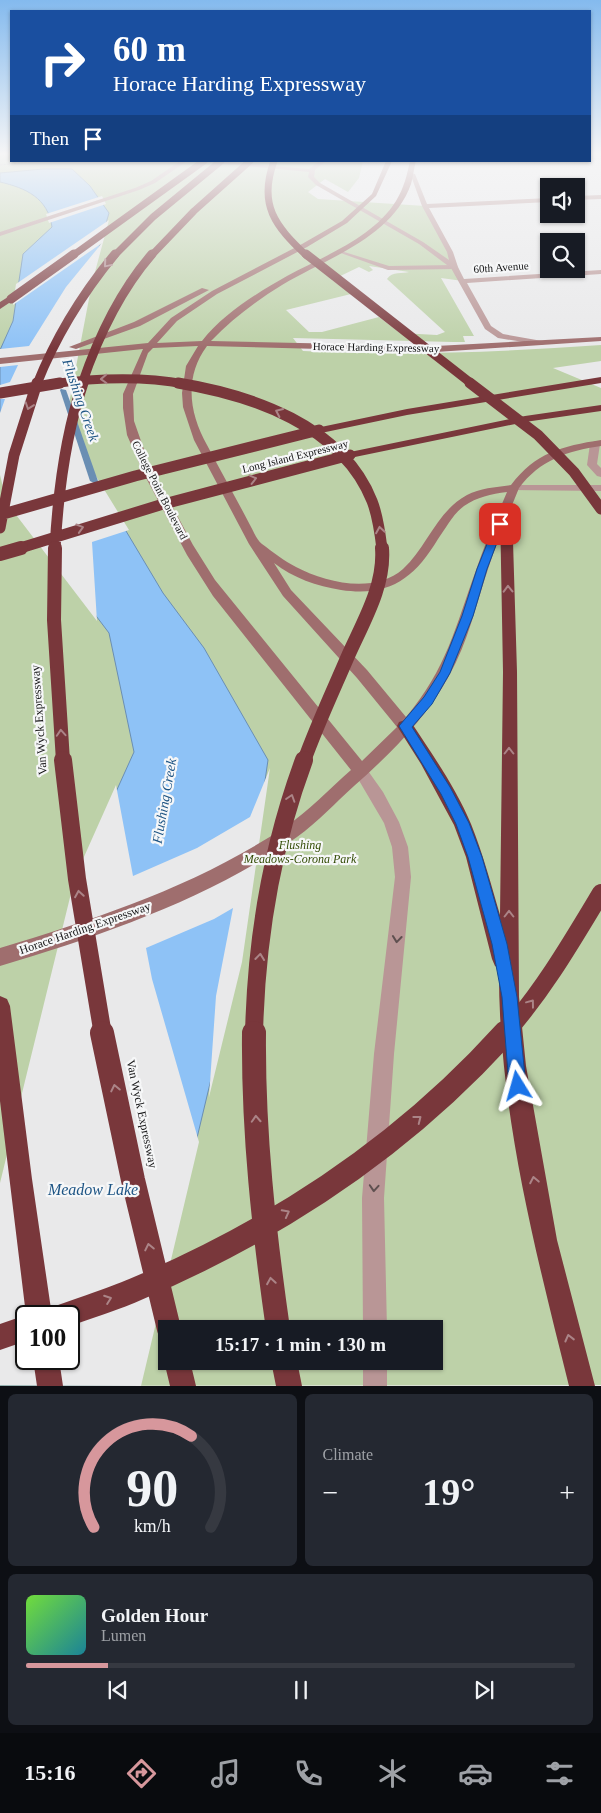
<!DOCTYPE html>
<html lang="en">
<head>
<meta charset="utf-8">
<style>
	body { margin:0; font-family:"Times New Roman",serif; background:#242831; color:#f1f3f6; height:100vh; display:flex; flex-direction:column; font-size:19px; white-space:nowrap }
	* { box-sizing:border-box; margin:0 }
	p { font-size:16px; color:#9ea1a6 }
	.icon { flex:none; width:28px; height:28px; fill:none; stroke:currentColor; stroke-width:2; stroke-linecap:round; stroke-linejoin:round }
	.map { position:relative; height:1386px; overflow:hidden }
	.sheet { display:flex; flex-direction:column; gap:8px; padding:8px; background:#0d0f14; flex:1 }
	.sheet>* { flex:none }
	.top-card { position:absolute; left:10px; top:10px; width:581px; height:152px; border-radius:0px; box-shadow:0 1px 4px #0004; background:#1a4fa0; color:#fff; overflow:hidden }
	.tools { position:absolute; left:540px; top:178px; display:grid; gap:10px }
	.tools a { display:grid; place-items:center; width:45px; height:45px; border-radius:0px; background:#171b24; box-shadow:0 1px 4px #0004; font-size:25px }
	.speed { position:absolute; left:15px; top:1305px; display:flex; gap:10px; font-size:25px; font-weight:700; text-align:center }
	.speed>* { display:grid; place-content:center; width:65px; height:65px; border-radius:50%; background:#171b24; box-shadow:0 1px 4px #0004; line-height:1 }
	.speed .limit { border:2px solid #111; border-radius:8px; background:#fff; color:#111 }
	.pin { position:absolute; display:grid; place-items:center; width:42px; height:42px; color:#fff; margin:-21px; border-radius:10px; box-shadow:0 2px 8px #0006 }
	.me { position:absolute; width:55px; margin:-28px; rotate:352deg; stroke-linejoin:round; filter:drop-shadow(0 0 4px #0008) }
	.turn { display:flex; align-items:center; gap:18px; height:105px; padding:0 20px; font-size:22px }
	.turn .icon { width:65px; height:65px; stroke-width:2.5 }
	.turn b { display:block; font-size:35px; line-height:42px }
	.then { display:flex; align-items:center; height:48px; padding:0 20px; background:#0003; gap:10px; font-size:19px }
	.big { font-size:38px; font-weight:700; line-height:1.1 }
	.sheet .widget { flex:1; display:flex; flex-direction:column; justify-content:center; gap:8px; min-width:0; padding:0 18px; border-radius:8px; background:#242831 }
	.sheet .dial { align-items:center; gap:0 }
	.dial svg { height:130px; overflow:visible; fill:none; stroke:#363941; stroke-width:7; stroke-linecap:round; text-anchor:middle }
	.dial text { fill:#f1f3f6; stroke:none }
	.song { display:flex; align-items:center; gap:15px }
	.cover { width:60px; height:60px; border-radius:8px; background:linear-gradient(135deg,hsl(100 70% 55%),hsl(190 70% 35%)) }
	.played { height:5px; border-radius:2px; background:linear-gradient(90deg,#d7979c 15%,#363941 15%) }
	.keys { display:flex; justify-content:space-around; direction:ltr }
	.heat { display:flex; justify-content:space-between; align-items:center; font-size:28px; direction:ltr }
	.sheet .tiles { flex:1; display:grid; gap:8px; grid-template-columns:1fr 1fr }
	.widget:last-child { grid-column:span 2 }
	.trip { position:absolute; left:158px; top:1320px; width:285px; height:50px; border-radius:0px; background:#171b24; box-shadow:0 1px 4px #0004; font-weight:700; line-height:50px; text-align:center }
	.tabs { display:flex; height:80px; justify-content:space-around; align-items:center; background:#090b0e; color:#9ea1a6 }
	.tabs .icon { width:35px; height:35px }
	.tabs .current { color:#d7979c }
	.tabs b { font-size:22px; color:#f1f3f6 }
	.map>svg:first-child { display:block }
	.green { fill:#bdd1a8; fill-rule:evenodd }
	.water { fill:#8ec2f6; stroke:#6a8eb3; fill-rule:evenodd }
	.pier { fill:#e9e9ea; fill-rule:evenodd }
	.lines { fill:none; stroke-linecap:round; stroke-linejoin:round }
	.stream { fill:#6a8eb3; fill-rule:evenodd }
	.path { stroke:#959596; stroke-width:1; stroke-dasharray:2.5 1; stroke-linecap:butt }
	.service { fill:#b99696; fill-rule:evenodd }
	.minor { fill:#b99696; fill-rule:evenodd }
	.tertiary { fill:#b99696; fill-rule:evenodd }
	.secondary { fill:#9f6e6e; fill-rule:evenodd }
	.motorway { fill:#79373b; fill-rule:evenodd }
	.motorway-bridge-far5 { stroke:#79373b; stroke-width:7 }
	.motorway-bridge-far4 { stroke:#79373b; stroke-width:9 }
	.motorway-bridge-far3 { stroke:#79373b; stroke-width:11 }
	.motorway-bridge-far2 { stroke:#79373b; stroke-width:14 }
	.motorway-bridge-far1 { stroke:#79373b; stroke-width:18 }
	.motorway-bridge { stroke:#79373b; stroke-width:24 }
	.oneway { stroke:#ab8487 }
	.oneway2 { stroke:#5f5050 }
	.route { fill:#1a73e8; stroke:#114b97 }
	.labels { text-anchor:middle; stroke-width:4.5; stroke-linejoin:round; paint-order:stroke }
	.far-street-label { font-size:11px; fill:#161617; stroke:#f6f7f8 }
	.street-label { font-size:12px; fill:#161617; stroke:#f6f7f8 }
	.park-label { font-size:12px; font-style:italic; fill:#334c05; stroke:#f6f7f8 }
	.water-label { font-size:14px; font-style:italic; fill:#1d5484; stroke:#f6f7f8 }
	.near-water-label { font-size:16px; font-style:italic; fill:#1d5484; stroke:#f6f7f8 }
</style>
</head>
<body>
<div class="map">
<svg width="601" height="1386" viewBox="0 0 601 1386">
	<rect width="100%" height="100%" fill="#e9e9ea"/>
	<path class="green" d="M0 155H11V161H363L359 178 348 192 325 179 308 192 318 199 425 206 463 281 441 278 474 336H463L465 342H453L293 338 303 351C403 356 502 352 601 345V361L553 368 601 388V1385L0 1386ZM369 266 409 272C403 274 392 271 387 279L445 332 437 335 400 333 379 317 322 332H309L286 310 351 294 332 280 359 267 369 272 373 270ZM26 1316H69V1359H26ZM166 1329H434V1361H166Z"/>
	<path class="water" d="M43 169H72L90 186 109 213 89 282 66 409 92 474 163 593 204 648 268 760 239 962 138 1385H0L77 878 134 752 109 633 10 502 0 466V350L13 321 23 254 52 227C48 198 26 188 0 182V173ZM26 1316H69V1359H26Z"/>
	<path class="pier" d="M102 196 106 204 49 223 46 214Z
		M109 220 92 283 68 409 94 473 129 530 92 542 97 621 7 503 0 475V413L5 399H0V385L10 382 18 365 0 367V349L29 346 66 287 102 243 13 305 16 284Z
		M270 768 242 962 209 1097 216 996 233 908 214 919 146 948 152 979 199 1142 141 1386 0 1385V1183L75 877 116 785 133 876 197 848 250 817ZM26 1316H69V1359H26Z"/>
	<g class="lines">
		<path class="stream" d="M61 389 66 390 98 481 97 483H94L90 481 60 390Z"/>
		<path class="path" d="M0 165 40 161"/>
		<path class="service" d="M338 250 389 266 454 265 458 267 454 269 388 270 338 252Z
			M595 441 600 444 597 464 601 468V477L597 476 587 465 590 444Z
			M514 485H601V491L510 490 509 488Z"/>
		<path class="minor" d="M180 161H187L155 183 139 190 0 236V232L135 188 151 181Z
			M193 161H218L309 169 319 161H326L315 170 314 177 320 183 423 242 449 260 447 252 422 206 410 173 415 174 427 204 549 198V202L429 208 453 252 458 267 464 279 601 270V274L467 283 491 326 503 334 542 341 546 343 542 345 498 338 485 329 451 268 419 244 316 185 308 177 309 172Z
			M601 195V199L576 200V196Z"/>
		<path class="tertiary" d="M361 766 366 768 383 792 399 822 408 847 411 877 394 1054 384 1198 387 1329H363L362 1198 374 1054 395 877 392 847 384 823 354 772 356 768Z
			M363 1361H387V1386H363Z"/>
		<path class="secondary" d="M386 161H392L376 196 347 223 307 247 217 294 177 321 157 343 202 341C223 314 257 293 287 276 324 256 373 238 396 201 404 188 407 175 410 161H416C414 168 413 177 411 184 392 238 327 258 282 285 256 301 232 319 211 341L436 346 601 337V341L436 352 207 346C184 377 189 413 207 445 221 472 236 498 250 525 253 530 257 541 262 544 273 552 284 561 296 567 326 583 375 594 403 569 427 547 437 511 467 495 480 488 496 487 511 485 535 453 562 446 601 440V446C567 451 540 460 519 488 508 515 497 542 488 569 476 605 468 642 449 676 425 720 390 754 354 786 335 803 318 822 297 837 208 899 103 935 0 966V948C99 918 198 885 285 827 309 811 329 789 351 770L213 596 187 555 144 474 127 435 123 408V394L143 349 0 364V358L148 343 171 318 212 291 302 244 342 221 372 194ZM198 346 186 366 182 393 183 407 194 440 249 544 283 596 357 678 397 727 362 761 215 580 193 545 148 461 134 421 133 394 148 353 153 348ZM507 492C496 518 485 544 476 570 455 628 447 668 406 717L367 670 291 590 274 563C293 578 317 586 341 590 389 597 414 579 438 539 446 528 453 514 464 506 477 497 491 494 507 492Z
			M202 288 209 290 140 326 76 349 69 347 134 322Z"/>
		<path class="motorway" d="M8 297 15 299 0 309V302Z
			M601 377V383L407 415 321 433 316 430 321 427 407 409Z
			M601 405V411L525 422 350 458 345 455 350 452 525 416Z
			M506 505 512 509 517 672 519 997 526 1066 557 1240 595 1386H569C535 1249 498 1109 499 968L495 966 492 959 466 857 454 825 421 764 397 726 399 722 405 720 411 722C432 754 456 788 471 824 483 854 491 884 500 915L503 672 500 509Z
			M0 996 7 999 10 1006 32 1179 52 1316H26V1341L0 1350V1324L26 1315 0 1101Z
			M166 1355V1361H190L196 1386H170L164 1361Z
			M33 1359H59L63 1386H37Z
			M271 1361H297L302 1386H276Z"/>
		<path class="motorway-bridge-far5" d="M274 161C258 205 275 226 307 256
			M72 256 204 161
			M114 256 153 217 221 161
			M151 256 194 211 250 161"/>
		<path class="motorway-bridge-far4" d="M306 254 472 384
			M11 299 74 254
			M37 384C56 336 82 294 115 254
			M51 384C95 378 141 376 185 384
			M82 384C98 337 119 292 152 254"/>
		<path class="motorway-bridge-far3" d="M178 383C251 395 342 425 372 501 378 516 380 532 382 549
			M470 383 538 435 574 472 601 509
			M0 393 60 383
			M0 515 135 476 319 430
			M0 528 14 455 37 383
			M17 549 160 505 350 455
			M55 549C58 492 65 436 83 383"/>
		<path class="motorway-bridge-far2" d="M55 548 54 620 63 761
			M0 554 21 548
			M304 761C317 725 333 691 348 656 363 622 385 586 382 548"/>
		<path class="motorway-bridge-far1" d="M63 760 77 879 103 1035
			M254 1035C256 940 271 849 304 760
			M504 1035C543 991 571 943 601 893"/>
		<path class="motorway-bridge" d="M102 1033 133 1180 169 1329
			M254 1033C253 1133 264 1231 278 1329
			M63 1316C87 1307 111 1300 134 1290 274 1231 403 1146 505 1033"/>
	</g>
	<defs><path id="oneway-chevron" d="M-2-3.5L2.5 0L-2 3.5" fill="none" stroke-width="1.6" stroke-linecap="round" stroke-linejoin="round" transform="scale(1.25)"/></defs>
	<g class="oneway">
		<use href="#oneway-chevron" transform="translate(107 264) rotate(130)"/>
		<use href="#oneway-chevron" transform="translate(104 379) rotate(178)"/>
		<use href="#oneway-chevron" transform="translate(29 406) rotate(109)"/>
		<use href="#oneway-chevron" transform="translate(279 412) rotate(-155)"/>
		<use href="#oneway-chevron" transform="translate(253 479) rotate(-14)"/>
		<use href="#oneway-chevron" transform="translate(80 528) rotate(-17)"/>
		<use href="#oneway-chevron" transform="translate(380 530) rotate(-99)"/>
		<use href="#oneway-chevron" transform="translate(508 589) rotate(-91)"/>
		<use href="#oneway-chevron" transform="translate(61 733) rotate(-94)"/>
		<use href="#oneway-chevron" transform="translate(509 751) rotate(-90)"/>
		<use href="#oneway-chevron" transform="translate(291 798) rotate(-72)"/>
		<use href="#oneway-chevron" transform="translate(79 894) rotate(-99)"/>
		<use href="#oneway-chevron" transform="translate(509 914) rotate(-90)"/>
		<use href="#oneway-chevron" transform="translate(260 957) rotate(-84)"/>
		<use href="#oneway-chevron" transform="translate(531 1003) rotate(-53)"/>
		<use href="#oneway-chevron" transform="translate(115 1088) rotate(-102)"/>
		<use href="#oneway-chevron" transform="translate(256 1119) rotate(-93)"/>
		<use href="#oneway-chevron" transform="translate(418 1119) rotate(-38)"/>
		<use href="#oneway-chevron" transform="translate(534 1180) rotate(-101)"/>
		<use href="#oneway-chevron" transform="translate(286 1213) rotate(-28)"/>
		<use href="#oneway-chevron" transform="translate(149 1247) rotate(-102)"/>
		<use href="#oneway-chevron" transform="translate(271 1281) rotate(-99)"/>
		<use href="#oneway-chevron" transform="translate(108 1299) rotate(-20)"/>
		<use href="#oneway-chevron" transform="translate(569 1338) rotate(-104)"/>
	</g>
	<g class="oneway2">
		<use href="#oneway-chevron" transform="translate(397 939) rotate(96)"/>
		<use href="#oneway-chevron" transform="translate(374 1188) rotate(94)"/>
	</g>
	<linearGradient id="sky" x2="0" y2="1"><stop stop-color="#84baee"/><stop offset="0.44" stop-color="#f5f5f6"/><stop offset="1" stop-color="#f5f5f6" stop-opacity="0"/></linearGradient>
	<rect width="601" height="349" fill="url(#sky)"/>
	<path class="route" d="M500 521 504 524 487 569 473 616 450 673 432 704 412 727 450 787 469 823 482 857 507 944 517 997 526 1086 523 1092 518 1094 512 1092 509 1086 502 997 492 944 468 857 456 824 441 794 399 726 424 697 440 672 462 616 477 569 495 524Z"/>
	<g class="labels">
		<g class="far-street-label">
			<text transform="translate(501 267) rotate(-4)" y="4">60th Avenue</text>
			<text transform="translate(376 347) rotate(1)" y="4">Horace Harding Expressway</text>
			<text transform="translate(295 456) rotate(-14)" y="4">Long Island Expressway</text>
			<text transform="translate(160 490) rotate(63)" y="4">College Point Boulevard</text>
		</g>
		<g class="street-label">
			<text transform="translate(39 720) rotate(-94)" y="4">Van Wyck Expressway</text>
			<text transform="translate(85 928) rotate(-19)" y="4">Horace Harding Expressway</text>
			<text transform="translate(142 1114) rotate(78)" y="4">Van Wyck Expressway</text>
		</g>
		<g class="park-label">
			<text x="300" y="849">Flushing<tspan x="300" dy="14">Meadows-Corona Park</tspan></text>
		</g>
		<g class="water-label">
			<text transform="translate(81 400) rotate(71)" y="5">Flushing Creek</text>
			<text transform="translate(164 801) rotate(-80)" y="5">Flushing Creek</text>
		</g>
		<g class="near-water-label">
			<text x="93" y="1195">Meadow Lake</text>
		</g>
	</g>
</svg>
<div class="tools">
<a><svg class="icon" aria-label="sound" viewBox="0 0 24 24"><path d="M4 9h4l5-4v14l-5-4H4zM17 9q2 3 0 6"/></svg></a>
<a><svg class="icon" aria-label="search" viewBox="0 0 24 24"><circle cx="10" cy="10" r="6"/><path d="M15 15l6 6"/></svg></a>
</div>
<div class="speed"><div class="limit">100</div></div>
<div class="pin" style="left:500px;top:524px;background:#d93025"><svg class="icon" aria-label="arrive" viewBox="0 0 24 24"><path d="M6 21V4h12l-3 4 3 4H6"/></svg></div>
<svg class="me" style="left:518px;top:1086px" viewBox="-20 -20 40 40"><path d="M0-17L14 15 0 8-14 15z" fill="#1a73e8" stroke="#fff" stroke-width="4"/></svg>
<div class="trip">15:17 · 1 min · 130 m</div>
<div class="top-card">
<div class="turn"><svg class="icon" aria-label="right" viewBox="0 0 24 24"><path d="M7 20v-9h11M14 6l5 5-5 5"/></svg><div><b>60 m</b>Horace Harding Expressway</div></div>
<div class="then">Then<svg class="icon" aria-label="arrive" viewBox="0 0 24 24"><path d="M6 21V4h12l-3 4 3 4H6"/></svg></div>
</div>
</div>
<section class="sheet">
<div class="tiles">
<div class="widget dial"><svg viewBox="0 0 100 80">
<path d="M14 69A42 42 0 1 1 86 69"/>
<path d="M14 69A42 42 0 0 1 74 13" stroke="#d7979c"/>
<text x="50" y="56" font-size="32" font-weight="700">90</text>
<text x="50" y="72" font-size="11">km/h</text>
</svg></div>
<div class="widget"><p>Climate</p>
<div class="heat"><a>−</a><b class="big">19°</b><a>+</a></div>
</div>
<div class="widget">
<div class="song"><i class="cover"></i><div><b>Golden Hour</b><p>Lumen</p></div></div>
<div class="played"></div>
<div class="keys"><svg class="icon" aria-label="previous" viewBox="0 0 24 24"><path d="M18 5L8 12l10 7zM5 5v14"/></svg><svg class="icon" aria-label="pause" viewBox="0 0 24 24"><path d="M8 5v14M16 5v14"/></svg><svg class="icon" aria-label="next" viewBox="0 0 24 24"><path d="M6 5l10 7-10 7zM19 5v14"/></svg></div>
</div>
</div>
</section>
<nav class="tabs">
<b>15:16</b>
<svg class="icon current" aria-label="directions" viewBox="0 0 24 24"><path d="M12 3l9 9-9 9-9-9zM9 14v-3h6M13 9l2 2-2 2"/></svg>
<svg class="icon" aria-label="music" viewBox="0 0 24 24"><path d="M9 18V5l10-2v13"/><circle cx="6" cy="18" r="3"/><circle cx="16" cy="16" r="3"/></svg>
<svg class="icon" aria-label="phone" viewBox="0 0 24 24"><path d="M5 4h4l2 5-3 2q2 4 5 5l2-3 5 2v4C11 20 4 13 5 4z"/></svg>
<svg class="icon" aria-label="climate" viewBox="0 0 24 24"><path d="M12 3v18M4 7l16 10M4 17L20 7"/></svg>
<svg class="icon" aria-label="car" viewBox="0 0 24 24"><path d="M5 17H2v-5l4-1 3-4h7l3 4 3 1v5h-3M9 17h6M6 11h13"/><circle cx="7" cy="17" r="2"/><circle cx="17" cy="17" r="2"/></svg>
<svg class="icon" aria-label="filters" viewBox="0 0 24 24"><path d="M4 7h16M4 17h16"/><circle cx="9" cy="7" r="2"/><circle cx="15" cy="17" r="2"/></svg>
</nav>
</body>
</html>
